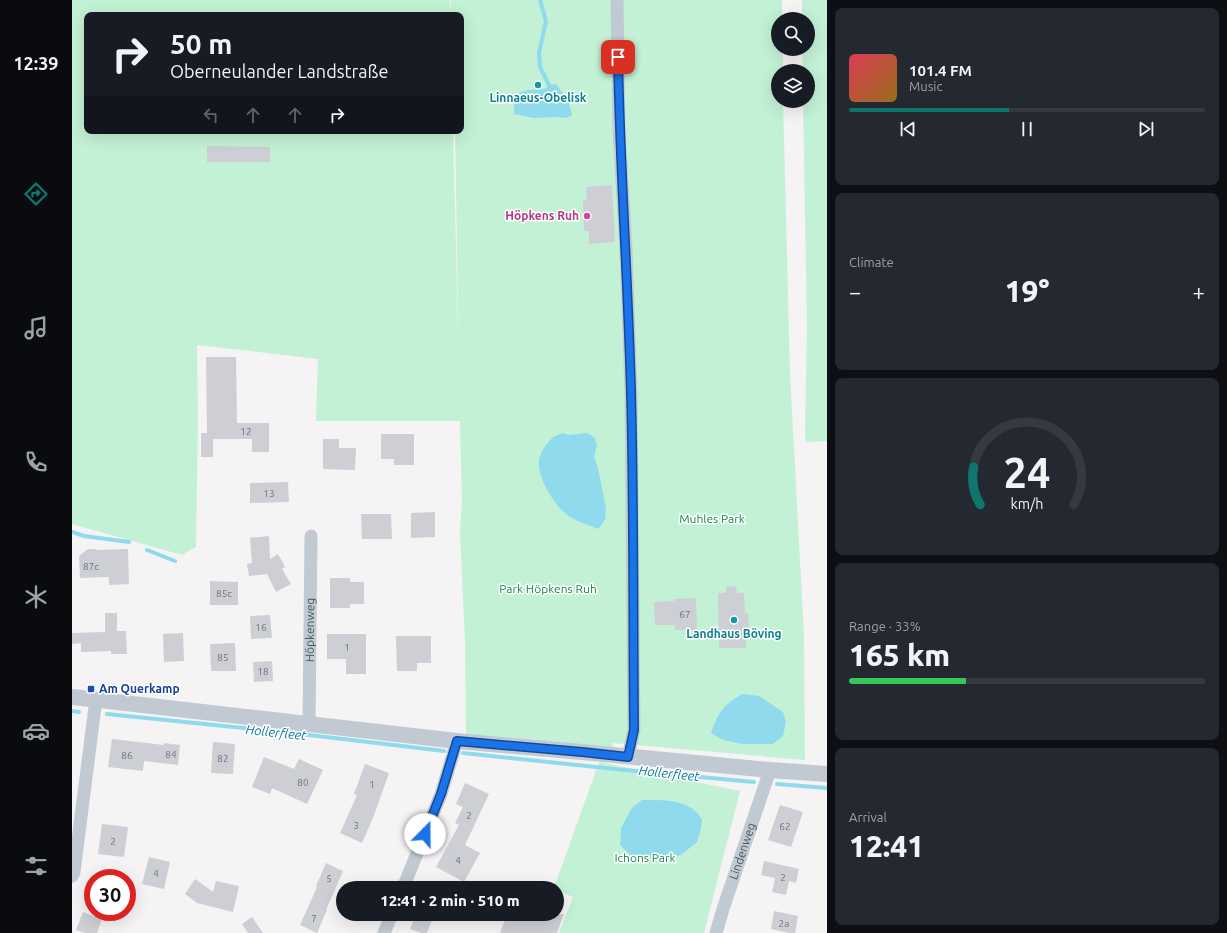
<!DOCTYPE html>
<html lang="en">
<head>
<meta charset="utf-8">
<style>
	body { margin:0; font-family:Ubuntu,sans-serif; background:#242831; color:#f1f3f6; height:100vh; display:flex; flex-direction:column; font-size:15px; white-space:nowrap }
	* { box-sizing:border-box; margin:0 }
	p { font-size:13px; color:#9ea1a6 }
	.icon { flex:none; width:22px; height:22px; fill:none; stroke:currentColor; stroke-width:2; stroke-linecap:round; stroke-linejoin:round }
	.map { position:relative; flex:1; overflow:hidden }
	.panel { display:flex; flex-direction:column; gap:8px; padding:8px; background:#0d0f14; width:400px }
	.panel>* { flex:none }
	.guide { position:absolute; left:12px; top:12px; width:380px; height:122px; border-radius:8px; box-shadow:0 4px 16px #0002; background:#171b24; color:#f1f3f6; overflow:hidden }
	.buttons { position:absolute; left:699px; top:12px; display:grid; gap:8px }
	.buttons a { display:grid; place-items:center; width:44px; height:44px; border-radius:50%; background:#171b24; box-shadow:0 4px 16px #0002; font-size:20px }
	.speed { position:absolute; left:12px; top:869px; display:flex; gap:8px; font-size:20px; font-weight:700; text-align:center }
	.speed>* { display:grid; place-content:center; width:52px; height:52px; border-radius:50%; background:#171b24; box-shadow:0 4px 16px #0002; line-height:1 }
	.speed .limit { border:6px solid #d22; background:#fff; color:#111 }
	.pin { position:absolute; display:grid; place-items:center; width:34px; height:34px; color:#fff; margin:-17px; border-radius:8px; box-shadow:0 2px 6px #0006 }
	.me { position:absolute; width:44px; margin:-22px; rotate:22deg; stroke-linejoin:round; filter:drop-shadow(0 0 3px #0008) }
	.turn { display:flex; align-items:center; gap:14px; height:84px; padding:0 20px; font-size:18px }
	.turn .icon { width:52px; height:52px; stroke-width:2.5 }
	.turn b { display:block; font-size:28px; line-height:34px }
	.lanes { display:flex; align-items:center; height:38px; padding:0 20px; background:#0003; justify-content:center; gap:20px; direction:ltr }
	.lanes .off { opacity:.35 }
	.big { font-size:30px; font-weight:800; line-height:1.1 }
	.panel .tile { flex:1; display:flex; flex-direction:column; justify-content:center; gap:6px; min-width:0; padding:0 14px; border-radius:8px; background:#242831 }
	.panel .dial { align-items:center; gap:0 }
	.dial svg { height:104px; overflow:visible; fill:none; stroke:#363941; stroke-width:7; stroke-linecap:round; text-anchor:middle }
	.dial text { fill:#f1f3f6; stroke:none }
	.song { display:flex; align-items:center; gap:12px }
	.cover { width:48px; height:48px; border-radius:6px; background:linear-gradient(135deg,hsl(350 70% 55%),hsl(40 70% 35%)) }
	.played { height:4px; border-radius:2px; background:linear-gradient(90deg,#0f766e 45%,#363941 45%) }
	.keys { display:flex; justify-content:space-around; direction:ltr }
	.heat { display:flex; justify-content:space-between; align-items:center; font-size:22px; direction:ltr }
	.charge { height:6px; border-radius:3px; background:linear-gradient(90deg,#34c759 33%,#363941 0) }
	.trip { position:absolute; left:264px; top:881px; width:228px; height:40px; border-radius:20px; background:#171b24; box-shadow:0 4px 16px #0002; font-weight:800; line-height:40px; text-align:center }
	main { display:flex; flex:1; min-height:0 }
	.tabs { display:flex; flex-direction:column; width:72px; justify-content:space-around; align-items:center; background:#090b0e; color:#9ea1a6 }
	.tabs .icon { width:28px; height:28px }
	.tabs .active { color:#0f766e }
	.tabs b { font-size:18px; color:#f1f3f6 }
	.map>svg:first-child { display:block }
	.green { fill:#c3f1d5 }
	.water { fill:#90daee }
	.lines { fill:none; stroke-linecap:round; stroke-linejoin:round }
	.stream { stroke:#90daee; stroke-width:4 }
	.building { fill:#cdcfd5 }
	.minor { stroke:#c1cad2; stroke-width:13 }
	.tertiary { stroke:#c1cad2; stroke-width:16 }
	.route-casing { stroke:#114b97; stroke-width:10 }
	.route { stroke:#1a73e8; stroke-width:7 }
	.culture-dot { fill:#0f9aa8; stroke:#fff; stroke-width:1.5 }
	.hotel-dot { fill:#d1479c; stroke:#fff; stroke-width:1.5 }
	.transit-dot { fill:#1a4fb4; stroke:#fff; stroke-width:1.5 }
	.labels { text-anchor:middle; stroke-width:3; stroke-linejoin:round; paint-order:stroke }
	.number-label { font-size:10px; fill:#6b747e }
	.culture-label { font-size:12px; font-weight:bold; fill:#0d838f; stroke:#fff }
	.hotel-label { font-size:12px; font-weight:bold; fill:#b23c85; stroke:#fff; text-anchor:end }
	.park-label { font-size:12px; fill:#17864f; stroke:#fff }
	.street-label { font-size:12px; fill:#4a5661; stroke:#fff }
	.transit-label { font-size:12px; font-weight:bold; fill:#164399; stroke:#fff; text-anchor:start }
	.water-label { font-size:13px; font-style:italic; fill:#0c7c9b; stroke:#fff }
</style>
</head>
<body>
<main>
<nav class="tabs">
<b>12:39</b>
<svg class="icon active" aria-label="directions" viewBox="0 0 24 24"><path d="M12 3l9 9-9 9-9-9zM9 14v-3h6M13 9l2 2-2 2"/></svg>
<svg class="icon" aria-label="music" viewBox="0 0 24 24"><path d="M9 18V5l10-2v13"/><circle cx="6" cy="18" r="3"/><circle cx="16" cy="16" r="3"/></svg>
<svg class="icon" aria-label="phone" viewBox="0 0 24 24"><path d="M5 4h4l2 5-3 2q2 4 5 5l2-3 5 2v4C11 20 4 13 5 4z"/></svg>
<svg class="icon" aria-label="climate" viewBox="0 0 24 24"><path d="M12 3v18M4 7l16 10M4 17L20 7"/></svg>
<svg class="icon" aria-label="car" viewBox="0 0 24 24"><path d="M5 17H2v-5l4-1 3-4h7l3 4 3 1v5h-3M9 17h6M6 11h13"/><circle cx="7" cy="17" r="2"/><circle cx="17" cy="17" r="2"/></svg>
<svg class="icon" aria-label="filters" viewBox="0 0 24 24"><path d="M4 7h16M4 17h16"/><circle cx="9" cy="7" r="2"/><circle cx="15" cy="17" r="2"/></svg>
</nav>
<div class="map">
<svg width="755" height="933" viewBox="0 0 755 933">
	<rect width="100%" height="100%" fill="#f5f3f3"/>
	<path class="green" d="M0 0H378L379 15H15V131H381L387 367 383 131H389V15H379V0H710V19H706V49H711V71H706V101H711L718 373 732 636 733 760 541 743 540 748 394 735 393 642 388 532 390 501 388 421H244L246 359 125 345 126 418 124 547 110 555 0 524Z
		M730 0H755V441L734 442 733 432 735 326 731 101H736V71H731L730 49H736V19H730Z
		M527 762 668 791 632 933H487L501 897 485 890V888H482Z"/>
	<path class="water" d="M482 84H484C492 94 498 102 500 115L495 118 486 117 462 118 442 114V104L448 92 456 90 473 89 477 85Z
		M491 433 497 435 515 433 523 438 525 445 522 457 526 468 534 508 533 520 526 529C515 524 502 521 493 513 481 503 466 478 467 462 467 454 476 440 483 436 485 435 489 434 491 433Z
		M670 694 687 696 711 712 714 722 711 736 701 744H671L651 740 639 733C647 712 650 706 670 694Z
		M570 800C586 800 605 799 619 808 623 810 627 815 630 819L629 829 625 842 609 855 596 859 585 857 569 858 559 856 548 845 549 828 560 808Z"/>
	<g class="lines">
		<path class="stream" d="M468 0 474 21 467 53 468 67 477 85
			M0 532 12 536 57 542
			M75 550 103 561
			M0 711 7 712
			M35 714 220 733 372 751
			M391 753 543 769 682 782
			M705 784 755 788"/>
	</g>
	<path class="building" d="M135 146 198 147V162H135Z
		M540 185 543 242 517 244V231H512L511 200H515L514 187Z
		M134 357H164L165 423H197V452H180V439H141V457H129V433H135Z
		M309 434H342V465H322V459H309Z
		M251 439H267V448H284L283 470 251 469Z
		M216 482 217 502 178 503V483Z
		M363 512V537L339 538V513Z
		M289 514H319L320 539H290Z
		M197 536 198 559 206 554 213 567 210 569 219 584 204 592 195 574 177 576 175 564 180 563 178 538Z
		M16 549H23L24 550 56 549 57 584 37 585V577L8 578 7 556Z
		M258 578H278V582H292V604H278V608H258Z
		M138 581 166 582V605H138Z
		M664 586 665 593H672L673 613H676L677 627H673L674 648H647L646 593H654V587Z
		M624 598 625 630H603V625H583L582 602 602 601V599Z
		M33 613H45V631H54L55 654H39V651L9 652V643L0 644V633L33 632Z
		M198 615 200 638 179 639 178 616Z
		M111 633 112 661 92 662 91 634Z
		M255 634H294V674H274V659H255Z
		M324 636H359V663H345V671H325Z
		M163 643 164 671H139L138 644Z
		M200 661 201 681 182 682 181 662Z
		M40 739 92 745V743L108 745 106 765 72 761 71 771 36 767Z
		M141 742 163 744 161 774 139 773Z
		M192 757 222 769 227 759 251 770 235 804 200 788 198 794 180 787Z
		M293 764 317 773 301 818 290 843 268 833 285 795 282 794Z
		M393 783 417 794 393 845 408 853 392 882 364 867 387 825 383 823 391 807 384 804Z
		M708 805 731 812 719 847 696 840Z
		M30 824 56 827 52 857 26 854Z
		M77 857 98 862 92 889 70 884Z
		M692 861 727 869 724 883 717 881 714 895 700 892 703 878 689 875Z
		M254 863 271 871 254 910H255L245 933 228 925 245 887 244 886Z
		M123 879 141 892 144 881 167 886 161 912 125 903 113 894Z
		M702 911 726 916 723 933H717L699 929Z
		M11 912 30 919 25 933H13L4 930Z
		M344 914H362L355 933H349L338 929Z
		M435 914H492L485 933H428Z
		M180 917 191 933H176L170 924Z"/>
	<g class="lines">
		<g class="minor">
			<path d="M545 0 547 129 554 250 559 391 562 730 556 757"/>
			<path id="s1" d="M237 723 239 536"/>
			<path d="M0 876 2 872 24 699"/>
			<path d="M331 888 369 794 385 741"/>
			<path d="M312 933 320 914"/>
			<path id="s2" d="M644 933 651 909 698 770"/>
		</g>
		<path class="tertiary" d="M0 697 385 741 510 752 698 770 755 774"/>
	</g>
	<g class="lines">
		<defs>
			<path id="route" d="M353 834 369 794 385 741 510 752 556 757 562 730C561 617 562 504 559 392 556 280 548 169 546 57"/>
		</defs>
		<use href="#route" class="route-casing"/>
		<use href="#route" class="route"/>
	</g>
	<g class="culture-dot">
		<circle cx="466" cy="85" r="4"/>
		<circle cx="662" cy="620" r="4"/>
	</g>
	<circle class="hotel-dot" cx="515" cy="216" r="4"/>
	<rect class="transit-dot" x="15" y="685" width="8" height="8" rx="2"/>
	<g class="labels">
		<g class="number-label">
			<text x="174" y="435">12</text>
			<text x="197" y="497">13</text>
			<text x="19" y="570">87c</text>
			<text x="152" y="597">85c</text>
			<text x="613" y="618">67</text>
			<text x="189" y="631">16</text>
			<text x="275" y="651">1</text>
			<text x="151" y="661">85</text>
			<text x="191" y="675">18</text>
			<text x="99" y="758">84</text>
			<text x="55" y="759">86</text>
			<text x="151" y="762">82</text>
			<text x="231" y="786">80</text>
			<text x="300" y="788">1</text>
			<text x="397" y="819">2</text>
			<text x="284" y="829">3</text>
			<text x="713" y="830">62</text>
			<text x="41" y="845">2</text>
			<text x="386" y="864">4</text>
			<text x="84" y="877">4</text>
			<text x="711" y="881">2</text>
			<text x="257" y="882">5</text>
			<text x="242" y="922">7</text>
			<text x="712" y="927">2a</text>
		</g>
		<g class="culture-label">
			<text x="466" y="102">Linnaeus-Obelisk</text>
			<text x="662" y="638">Landhaus Böving</text>
		</g>
		<g class="hotel-label">
			<text x="507" y="220">Höpkens Ruh</text>
		</g>
		<g class="park-label">
			<text x="640" y="523">Muhles Park</text>
			<text x="476" y="593">Park Höpkens Ruh</text>
			<text x="573" y="862">Ichons Park</text>
		</g>
		<g class="street-label">
			<text dy="4" stroke="none"><textPath href="#s1" startOffset="93">Höpkenweg</textPath></text>
			<text dy="4" stroke="none"><textPath href="#s2" startOffset="86">Lindenweg</textPath></text>
		</g>
		<g class="transit-label">
			<text x="27" y="693">Am Querkamp</text>
		</g>
		<g class="water-label">
			<text transform="translate(204 732) rotate(6)" y="5">Hollerfleet</text>
			<text transform="translate(597 773) rotate(6)" y="5">Hollerfleet</text>
		</g>
	</g>
</svg>
<div class="buttons">
<a><svg class="icon" aria-label="search" viewBox="0 0 24 24"><circle cx="10" cy="10" r="6"/><path d="M15 15l6 6"/></svg></a>
<a><svg class="icon" aria-label="layers" viewBox="0 0 24 24"><path d="M12 4l9 5-9 5-9-5zM3 14l9 5 9-5"/></svg></a>
</div>
<div class="speed"><div class="limit">30</div></div>
<div class="pin" style="left:546px;top:57px;background:#d93025"><svg class="icon" aria-label="arrive" viewBox="0 0 24 24"><path d="M6 21V4h12l-3 4 3 4H6"/></svg></div>
<svg class="me" style="left:353px;top:834px" viewBox="-20 -20 40 40"><circle r="19" fill="#fff"/><path d="M0-13L10 11 0 6-10 11z" fill="#1a73e8"/></svg>
<div class="trip">12:41 · 2 min · 510 m</div>
<div class="guide">
<div class="turn"><svg class="icon" aria-label="right" viewBox="0 0 24 24"><path d="M7 20v-9h11M14 6l5 5-5 5"/></svg><div><b>50 m</b>Oberneulander Landstraße</div></div>
<div class="lanes"><svg class="icon off" aria-label="left" viewBox="0 0 24 24"><path d="M17 20v-9H6M10 6l-5 5 5 5"/></svg><svg class="icon off" aria-label="ahead" viewBox="0 0 24 24"><path d="M12 20V5M6 11l6-6 6 6"/></svg><svg class="icon off" aria-label="ahead" viewBox="0 0 24 24"><path d="M12 20V5M6 11l6-6 6 6"/></svg><svg class="icon" aria-label="right" viewBox="0 0 24 24"><path d="M7 20v-9h11M14 6l5 5-5 5"/></svg></div>
</div>
</div>
<section class="panel">
<div class="tile">
<div class="song"><i class="cover"></i><div><b>101.4 FM</b><p>Music</p></div></div>
<div class="played"></div>
<div class="keys"><svg class="icon" aria-label="previous" viewBox="0 0 24 24"><path d="M18 5L8 12l10 7zM5 5v14"/></svg><svg class="icon" aria-label="pause" viewBox="0 0 24 24"><path d="M8 5v14M16 5v14"/></svg><svg class="icon" aria-label="next" viewBox="0 0 24 24"><path d="M6 5l10 7-10 7zM19 5v14"/></svg></div>
</div>
<div class="tile"><p>Climate</p>
<div class="heat"><a>−</a><b class="big">19°</b><a>+</a></div>
</div>
<div class="tile dial"><svg viewBox="0 0 100 80">
<path d="M14 69A42 42 0 1 1 86 69"/>
<path d="M14 69A42 42 0 0 1 9 40" stroke="#0f766e"/>
<text x="50" y="56" font-size="32" font-weight="700">24</text>
<text x="50" y="72" font-size="11">km/h</text>
</svg></div>
<div class="tile"><p>Range · 33%</p><b class="big">165 km</b><div class="charge"></div></div>
<div class="tile"><p>Arrival</p><b class="big">12:41</b></div>
</section>
</main>
</body>
</html>
